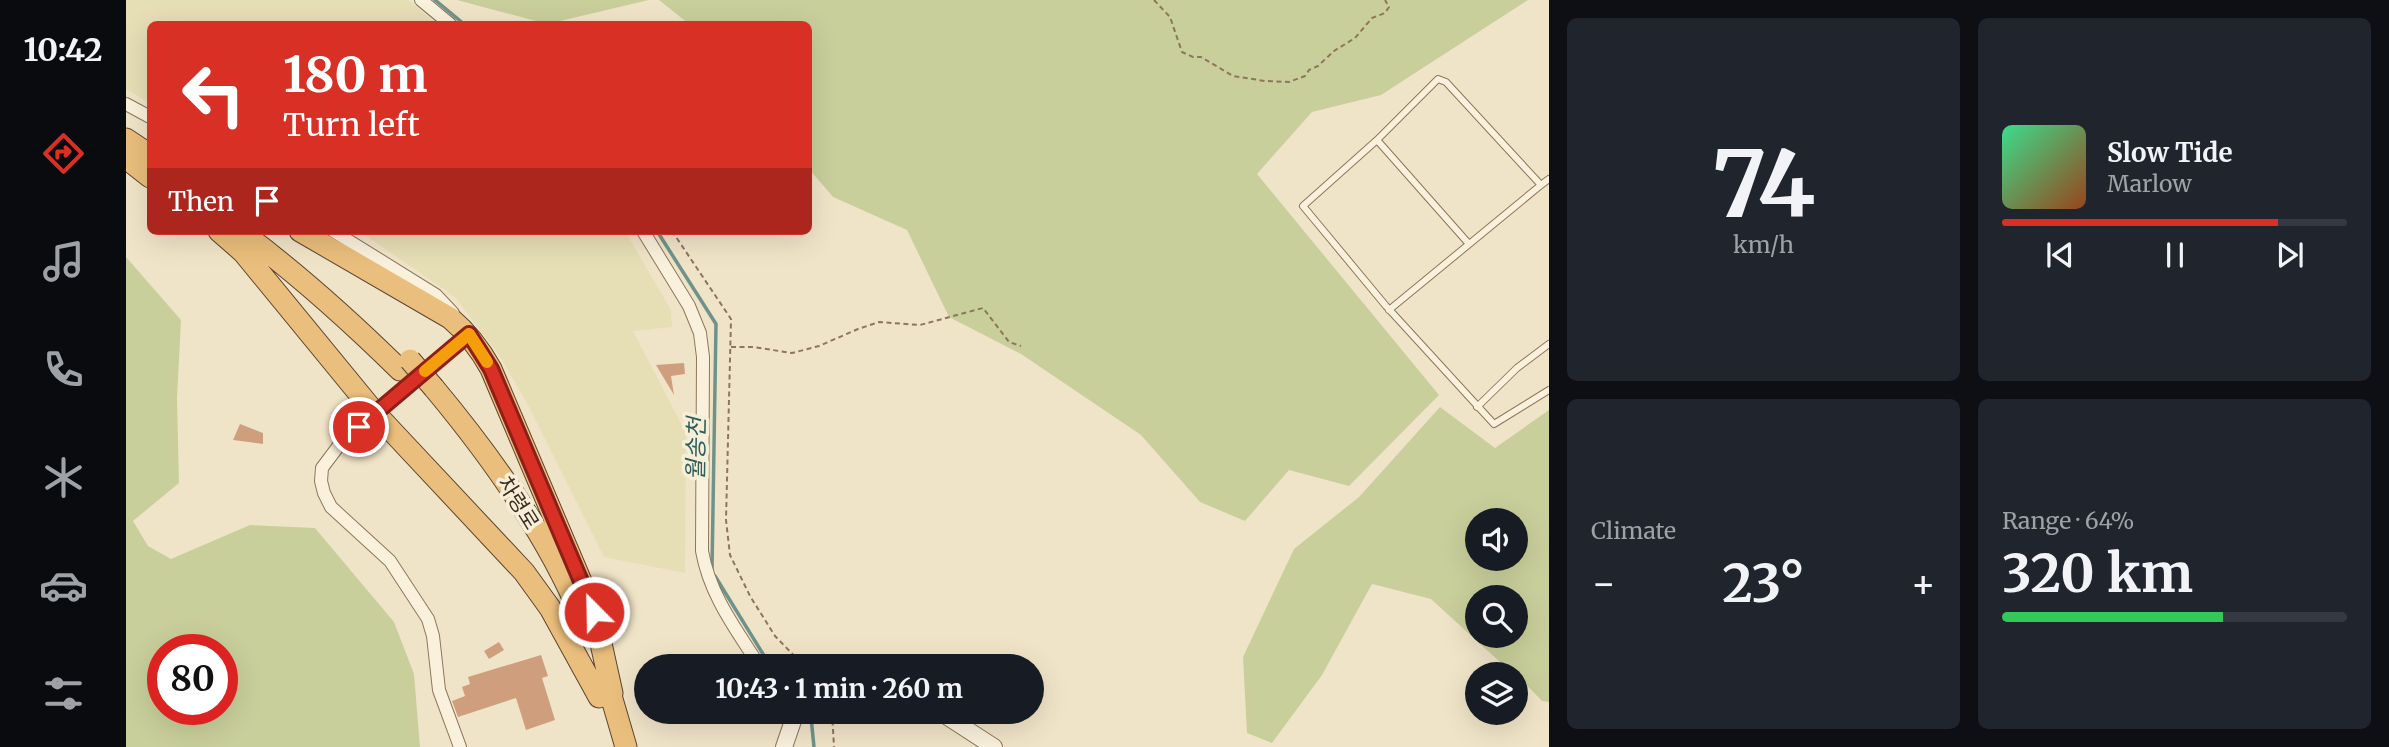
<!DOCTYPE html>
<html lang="en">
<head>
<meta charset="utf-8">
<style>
	body { margin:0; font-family:Merriweather,"Noto Sans KR",serif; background:#20242c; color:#f1f3f6; height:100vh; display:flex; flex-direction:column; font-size:26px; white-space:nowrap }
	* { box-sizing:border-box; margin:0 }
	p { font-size:23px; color:#9ea1a6 }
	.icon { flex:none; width:38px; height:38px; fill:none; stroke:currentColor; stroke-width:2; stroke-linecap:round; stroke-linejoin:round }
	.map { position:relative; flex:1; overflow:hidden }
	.sheet { display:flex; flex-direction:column; gap:18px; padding:18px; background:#0d0f14; width:840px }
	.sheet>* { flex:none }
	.banner { position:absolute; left:21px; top:21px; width:665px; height:214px; border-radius:10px; box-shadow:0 7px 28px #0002; background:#d93025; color:#fff; overflow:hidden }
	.buttons { position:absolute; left:1339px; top:508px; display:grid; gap:14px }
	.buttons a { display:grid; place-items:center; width:63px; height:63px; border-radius:50%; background:#171b24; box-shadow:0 7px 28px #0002; font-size:35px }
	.speed { position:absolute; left:21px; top:634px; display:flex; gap:14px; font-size:35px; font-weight:700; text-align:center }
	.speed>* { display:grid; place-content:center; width:91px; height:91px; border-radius:50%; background:#171b24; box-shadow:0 7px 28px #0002; line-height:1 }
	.speed .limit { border:10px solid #d22; background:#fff; color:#111 }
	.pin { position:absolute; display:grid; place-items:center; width:60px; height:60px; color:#fff; margin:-30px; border:4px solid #fff; border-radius:50%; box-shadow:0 2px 7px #0007 }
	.me { position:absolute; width:77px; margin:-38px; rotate:337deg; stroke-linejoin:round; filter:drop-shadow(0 0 5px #0008) }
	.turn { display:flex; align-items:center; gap:24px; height:147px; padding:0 21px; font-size:32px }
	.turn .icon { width:91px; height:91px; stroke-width:2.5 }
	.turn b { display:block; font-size:49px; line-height:60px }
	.then { display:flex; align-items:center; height:66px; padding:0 21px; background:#0003; gap:14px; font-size:26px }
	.big { font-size:52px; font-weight:700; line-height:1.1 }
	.sheet .widget { flex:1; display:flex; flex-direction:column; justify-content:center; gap:10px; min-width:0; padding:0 24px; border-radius:10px; background:#20242c }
	.sheet .dial { align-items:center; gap:0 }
	.dial b { font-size:91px; line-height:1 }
	.song { display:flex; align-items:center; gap:21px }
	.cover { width:84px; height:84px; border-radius:10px; background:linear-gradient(135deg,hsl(150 70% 55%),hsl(20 70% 35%)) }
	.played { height:7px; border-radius:4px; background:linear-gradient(90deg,#d93025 80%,#363941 80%) }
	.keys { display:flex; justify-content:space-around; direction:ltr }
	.heat { display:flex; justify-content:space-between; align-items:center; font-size:38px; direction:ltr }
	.charge { height:10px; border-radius:5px; background:linear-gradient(90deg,#34c759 64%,#363941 0) }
	.sheet .tiles { flex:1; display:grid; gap:18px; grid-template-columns:repeat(2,1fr) }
	.trip { position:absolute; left:508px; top:654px; width:410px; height:70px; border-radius:35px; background:#171b24; box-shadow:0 7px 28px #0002; font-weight:700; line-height:70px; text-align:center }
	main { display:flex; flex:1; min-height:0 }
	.menu { display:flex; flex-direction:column; width:126px; justify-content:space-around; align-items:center; background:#090b0e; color:#9ea1a6 }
	.menu .icon { width:49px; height:49px }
	.menu .current { color:#d93025 }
	.menu b { font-size:32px; color:#f1f3f6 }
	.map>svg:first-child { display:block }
	.farmland { fill:#e6deb5 }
	.green { fill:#c9cf9b; fill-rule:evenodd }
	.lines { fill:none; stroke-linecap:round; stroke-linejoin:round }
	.stream { stroke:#6f938a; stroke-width:3.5 }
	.building { fill:#cf9f7d }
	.service-casing { stroke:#8d765c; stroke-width:8 }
	.minor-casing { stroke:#8d765c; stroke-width:14 }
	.tertiary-casing { stroke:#8d765c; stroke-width:18 }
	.trunk-casing { stroke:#5b4430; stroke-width:23 }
	.path { stroke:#8d765c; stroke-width:2; stroke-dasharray:5 3.5; stroke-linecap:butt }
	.service { stroke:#faf1dc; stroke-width:6 }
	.minor { stroke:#faf1dc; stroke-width:12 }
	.tertiary { stroke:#faf1dc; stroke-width:16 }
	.trunk { stroke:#eabe7c; stroke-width:21 }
	.trunk-bridge-casing { stroke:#5b4430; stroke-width:23; stroke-linecap:butt }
	.trunk-bridge { stroke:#eabe7c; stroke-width:21 }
	.route-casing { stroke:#8d1f18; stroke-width:18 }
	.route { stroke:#d93025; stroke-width:12 }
	.slow { stroke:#f59e0b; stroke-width:12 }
	.labels { text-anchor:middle; stroke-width:7; stroke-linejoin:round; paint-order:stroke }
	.street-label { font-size:21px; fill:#3d2e20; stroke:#f7eed8 }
	.water-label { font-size:23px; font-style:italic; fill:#2f5d5a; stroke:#f7eed8 }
</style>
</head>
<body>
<main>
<nav class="menu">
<b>10:42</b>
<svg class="icon current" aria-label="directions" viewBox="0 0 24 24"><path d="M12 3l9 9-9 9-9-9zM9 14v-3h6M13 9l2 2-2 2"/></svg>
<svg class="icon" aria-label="music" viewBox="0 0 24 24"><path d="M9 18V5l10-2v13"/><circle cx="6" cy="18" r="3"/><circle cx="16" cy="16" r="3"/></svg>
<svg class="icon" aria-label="phone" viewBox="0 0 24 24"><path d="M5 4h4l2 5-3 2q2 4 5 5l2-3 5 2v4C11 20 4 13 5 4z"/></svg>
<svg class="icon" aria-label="climate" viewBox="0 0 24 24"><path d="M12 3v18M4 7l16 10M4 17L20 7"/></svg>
<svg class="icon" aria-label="car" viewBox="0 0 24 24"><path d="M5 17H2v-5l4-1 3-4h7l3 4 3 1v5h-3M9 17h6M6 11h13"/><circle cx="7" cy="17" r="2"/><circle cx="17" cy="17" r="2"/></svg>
<svg class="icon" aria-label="filters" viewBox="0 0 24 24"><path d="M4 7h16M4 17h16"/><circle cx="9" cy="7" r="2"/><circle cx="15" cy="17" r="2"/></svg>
</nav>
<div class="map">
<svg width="1423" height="747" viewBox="0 0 1423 747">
	<rect width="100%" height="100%" fill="#f0e4c8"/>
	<path class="farmland" d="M0 0H282L311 24H24V103L0 89Z
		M233 231H499L545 310 546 327 507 331 560 433 559 573 478 557 402 405 375 358 329 297Z"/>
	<path class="green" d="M331 0H523L421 24Z
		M533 0H1402L1255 95 1186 112 1131 174 1313 395 1223 486 1163 470 1119 521 1074 502 1015 435 895 354 823 317 781 230 707 197 683 169 682 24H563Z
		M0 257 55 320 51 398 53 483 7 521 22 546 45 559 124 525 189 528 268 622 288 674 294 747H0ZM96 649V709H37V649Z
		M1314 407 1369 448 1423 410V702L1416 701 1390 674H1387L1305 599 1246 584 1196 675 1146 743 1121 733 1117 657 1168 549 1233 497ZM1351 520H1390V558H1351ZM1351 597H1390V635H1351Z"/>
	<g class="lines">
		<path class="stream" d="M309 0 338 24
			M531 231 590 324 586 570
			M589 576 645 667
			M680 712 685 717 688 747"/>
	</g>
	<path class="building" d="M558 363 559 374 545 376 548 395 530 365Z
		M114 424 137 433V444L107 440Z
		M373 642 378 650 363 659 358 651Z
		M415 655 422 676 416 678 429 720 400 730 390 698 332 717 326 701 339 696 336 687 344 684 342 677Z"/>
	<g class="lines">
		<defs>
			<path id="service" d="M1251 140 1343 244
				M1423 179 1415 185 1320 82 1312 79 1251 140 1177 206 1260 306 1368 424 1423 390
				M1263 310 1415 185
				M1351 407 1391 368 1423 344"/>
			<path id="minor" d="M295 0 324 24
				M0 104 24 117
				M207 231 310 295 327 313
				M517 231 563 306 574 333 577 357 576 551C584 596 610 629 634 667
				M655 712 665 723
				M334 747 313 690 307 636 302 619 264 561 205 507 198 493 195 481 196 468 214 444 343 334 342 333"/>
			<path id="tertiary" d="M814 712 868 747
				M658 747 670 712"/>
			<path id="trunk" d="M0 139 24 155
				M0 158 24 177
				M93 231 117 252 249 413 398 572 424 608 473 697
				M114 231C171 273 223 320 274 370
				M174 231 324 318C342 333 354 349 365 369L468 612 486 693
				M308 388C363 454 422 537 455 616
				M481 682 500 747"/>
		</defs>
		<use href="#service" class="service-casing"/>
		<use href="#minor" class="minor-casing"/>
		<use href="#tertiary" class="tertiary-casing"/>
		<use href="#trunk" class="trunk-casing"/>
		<path class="path" d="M1028 0 1044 17 1056 52 1067 57H1075L1107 76 1139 81 1163 82 1179 76 1183 70 1192 66 1208 51 1229 38 1246 18 1259 13 1263 7 1259 0
			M546 231 605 319 600 520 604 555 624 596 649 636 679 667
			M605 347H627L666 353 693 346 732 329 753 322 794 325 857 308 883 342 895 346
			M706 712 708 747"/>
		<use href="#service" class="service"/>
		<use href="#minor" class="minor"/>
		<use href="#tertiary" class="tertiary"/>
		<use href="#trunk" class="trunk"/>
		<defs>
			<path id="trunk-bridge" d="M284 360 308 388"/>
		</defs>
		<use href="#trunk-bridge" class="trunk-bridge-casing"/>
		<use href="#trunk-bridge" class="trunk-bridge"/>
	</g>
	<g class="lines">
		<defs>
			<path id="route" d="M233 427 343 334 365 369 468 612"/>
		</defs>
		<use href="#route" class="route-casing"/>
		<use href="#route" class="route"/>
		<path class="slow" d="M299 371 343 334 361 362"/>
	</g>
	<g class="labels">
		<g class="street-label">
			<text transform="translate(392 503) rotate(58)" y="7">차령로</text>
		</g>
		<g class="water-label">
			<text transform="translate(570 449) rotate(-89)" y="8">월송천</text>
		</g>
	</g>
</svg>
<div class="buttons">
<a><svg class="icon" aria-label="sound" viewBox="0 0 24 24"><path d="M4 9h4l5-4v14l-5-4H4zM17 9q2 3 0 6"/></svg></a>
<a><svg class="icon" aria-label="search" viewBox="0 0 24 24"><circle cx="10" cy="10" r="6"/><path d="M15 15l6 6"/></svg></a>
<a><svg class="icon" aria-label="layers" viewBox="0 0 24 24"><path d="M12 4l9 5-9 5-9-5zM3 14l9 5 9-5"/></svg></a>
</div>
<div class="speed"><div class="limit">80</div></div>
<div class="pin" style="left:233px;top:427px;background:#d93025"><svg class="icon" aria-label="arrive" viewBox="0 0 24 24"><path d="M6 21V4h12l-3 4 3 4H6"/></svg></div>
<svg class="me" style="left:468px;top:612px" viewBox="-20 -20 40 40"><circle r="17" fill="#d93025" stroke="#fff" stroke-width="3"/><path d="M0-11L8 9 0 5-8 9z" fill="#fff"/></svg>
<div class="trip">10:43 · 1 min · 260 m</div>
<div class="banner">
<div class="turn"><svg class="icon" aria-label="left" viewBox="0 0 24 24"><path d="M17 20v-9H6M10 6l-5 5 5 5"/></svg><div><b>180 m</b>Turn left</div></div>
<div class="then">Then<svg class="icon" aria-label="arrive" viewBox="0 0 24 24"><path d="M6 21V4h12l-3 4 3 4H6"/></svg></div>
</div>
</div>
<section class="sheet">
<div class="tiles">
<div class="widget dial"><b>74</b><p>km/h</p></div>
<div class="widget">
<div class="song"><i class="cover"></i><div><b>Slow Tide</b><p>Marlow</p></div></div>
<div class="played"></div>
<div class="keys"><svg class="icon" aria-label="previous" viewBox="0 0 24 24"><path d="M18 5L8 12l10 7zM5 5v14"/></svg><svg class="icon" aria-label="pause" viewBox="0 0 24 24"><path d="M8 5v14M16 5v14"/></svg><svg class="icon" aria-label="next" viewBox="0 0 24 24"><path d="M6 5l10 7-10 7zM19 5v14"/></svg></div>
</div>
<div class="widget"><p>Climate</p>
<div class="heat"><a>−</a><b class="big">23°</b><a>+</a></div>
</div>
<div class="widget"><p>Range · 64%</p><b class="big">320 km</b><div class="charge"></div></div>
</div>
</section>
</main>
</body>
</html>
